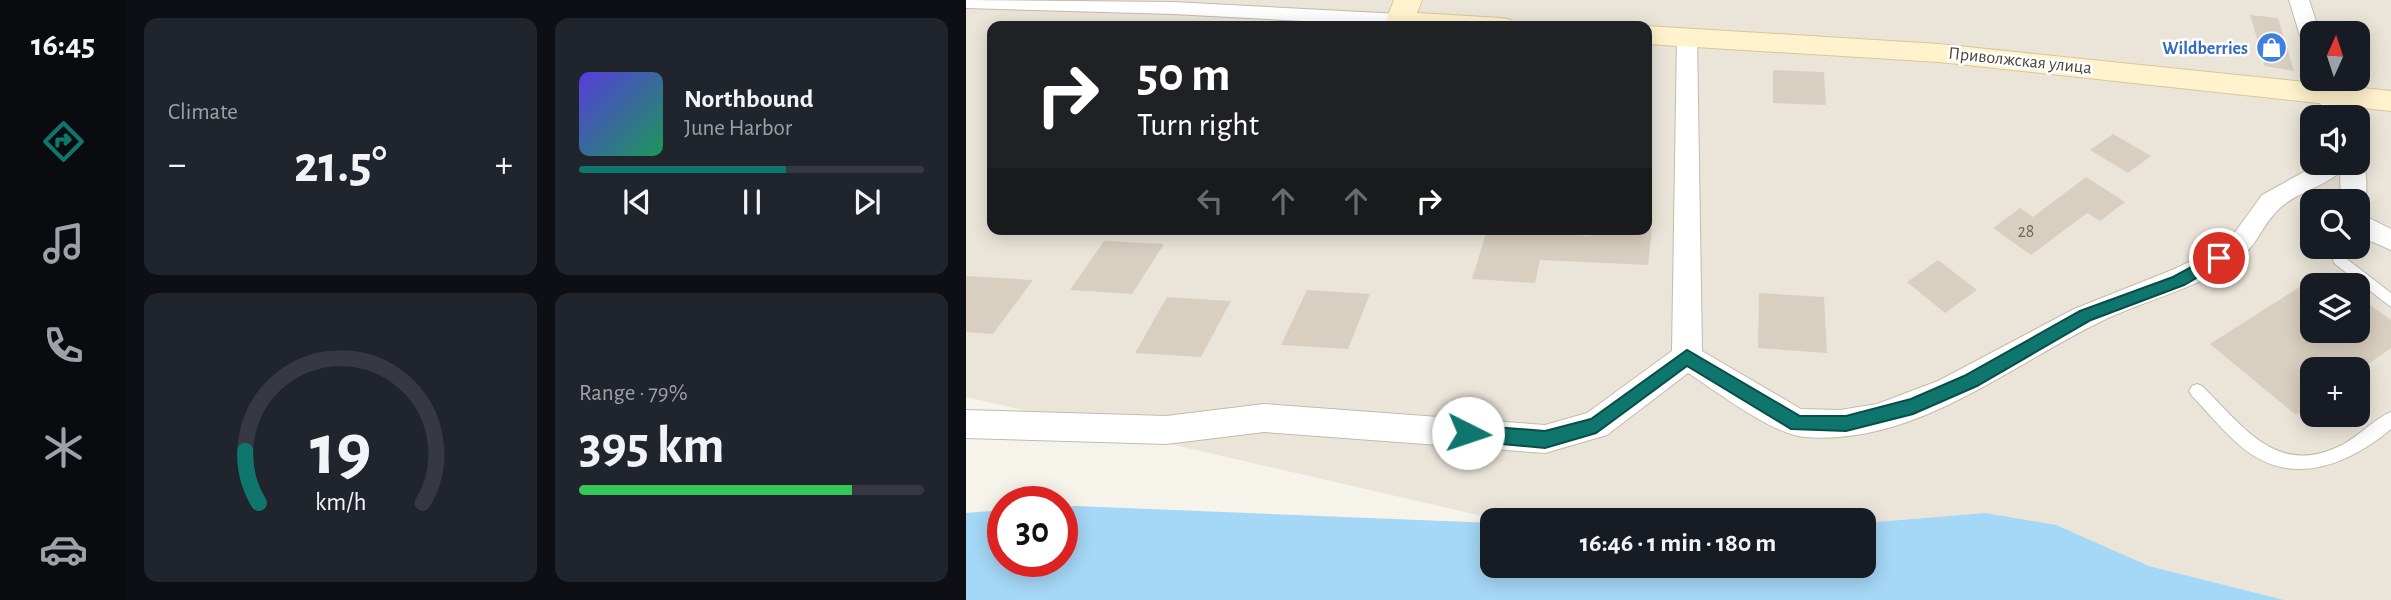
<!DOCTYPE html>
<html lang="en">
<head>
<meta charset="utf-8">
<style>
	body { margin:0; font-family:"Alegreya Sans",sans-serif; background:#20242c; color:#f1f3f6; height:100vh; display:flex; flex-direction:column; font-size:26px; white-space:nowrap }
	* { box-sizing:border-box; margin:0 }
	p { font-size:23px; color:#9ea1a6 }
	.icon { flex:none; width:38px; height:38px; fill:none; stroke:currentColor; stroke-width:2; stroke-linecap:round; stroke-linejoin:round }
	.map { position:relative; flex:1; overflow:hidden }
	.sheet { display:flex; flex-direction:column; gap:18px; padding:18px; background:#0d0f14; width:840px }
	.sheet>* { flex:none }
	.top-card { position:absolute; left:21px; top:21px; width:665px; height:214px; border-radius:14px; box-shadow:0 4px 18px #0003; background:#202124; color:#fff; overflow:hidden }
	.needle { width:46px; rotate:3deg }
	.tools { position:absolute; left:1334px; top:21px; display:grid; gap:14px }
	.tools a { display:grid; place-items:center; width:70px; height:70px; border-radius:14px; background:#171b24; box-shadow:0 4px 18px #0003; font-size:35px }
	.speed { position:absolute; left:21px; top:486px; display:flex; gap:14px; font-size:35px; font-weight:700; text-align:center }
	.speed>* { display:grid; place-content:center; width:91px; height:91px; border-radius:50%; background:#171b24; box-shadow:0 4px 18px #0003; line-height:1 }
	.speed .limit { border:10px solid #d22; background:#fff; color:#111 }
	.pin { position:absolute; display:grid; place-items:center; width:60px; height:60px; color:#fff; margin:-30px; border:4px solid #fff; border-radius:50%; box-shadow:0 2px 7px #0007 }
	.me { position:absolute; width:77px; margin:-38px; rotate:94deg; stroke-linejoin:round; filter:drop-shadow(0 0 5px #0008) }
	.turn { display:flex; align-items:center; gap:24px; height:147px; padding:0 35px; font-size:32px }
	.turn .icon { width:91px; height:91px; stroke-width:2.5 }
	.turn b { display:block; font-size:49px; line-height:60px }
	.lanes { display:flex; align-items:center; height:66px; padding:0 35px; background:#0003; justify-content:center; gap:35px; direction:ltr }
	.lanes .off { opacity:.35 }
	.big { font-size:52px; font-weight:700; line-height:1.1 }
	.sheet .widget { flex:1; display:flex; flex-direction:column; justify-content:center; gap:10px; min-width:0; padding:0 24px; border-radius:14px; background:#20242c }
	.sheet .dial { align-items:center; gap:0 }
	.dial svg { height:182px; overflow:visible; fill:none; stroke:#363941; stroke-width:7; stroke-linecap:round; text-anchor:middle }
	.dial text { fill:#f1f3f6; stroke:none }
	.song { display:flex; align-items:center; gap:21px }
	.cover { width:84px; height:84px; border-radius:10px; background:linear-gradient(135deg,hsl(250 70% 55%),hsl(150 70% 35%)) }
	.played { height:7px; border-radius:4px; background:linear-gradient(90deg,#0f766e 60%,#363941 60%) }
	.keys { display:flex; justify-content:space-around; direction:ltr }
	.heat { display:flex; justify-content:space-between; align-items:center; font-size:38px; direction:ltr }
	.charge { height:10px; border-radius:5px; background:linear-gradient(90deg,#34c759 79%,#363941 0) }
	.sheet .tiles { flex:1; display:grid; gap:18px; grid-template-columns:repeat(2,1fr) }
	.trip { position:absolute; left:514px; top:508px; width:396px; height:70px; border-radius:14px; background:#171b24; box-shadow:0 4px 18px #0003; font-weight:700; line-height:70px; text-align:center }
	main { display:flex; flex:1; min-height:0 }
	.dock { display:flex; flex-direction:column; width:126px; justify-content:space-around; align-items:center; background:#090b0e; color:#9ea1a6 }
	.dock .icon { width:49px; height:49px }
	.dock .current { color:#0f766e }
	.dock b { font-size:32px; color:#f1f3f6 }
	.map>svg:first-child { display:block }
	.residential { fill:#ebe5d9; fill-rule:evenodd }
	.water { fill:#a5d7f6 }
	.building { fill:#d9cfc0 }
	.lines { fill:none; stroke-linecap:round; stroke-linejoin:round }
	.service-casing { stroke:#c3bbad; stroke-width:2 }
	.minor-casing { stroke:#c3bbad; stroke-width:2 }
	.secondary-casing { stroke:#d9c799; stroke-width:2 }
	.service { fill:#fff; fill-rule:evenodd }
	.minor { fill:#fff; fill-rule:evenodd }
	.secondary { fill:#fff2cd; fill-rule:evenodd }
	.route { fill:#0f766e; stroke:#0a4d48; stroke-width:2 }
	.labels { text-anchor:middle; stroke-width:5; stroke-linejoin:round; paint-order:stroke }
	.far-shop-label { font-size:18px; font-weight:bold; fill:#366cbe; stroke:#fff; text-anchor:end }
	.far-street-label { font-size:18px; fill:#4c4438; stroke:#fff }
	.number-label { font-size:18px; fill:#6f675a }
</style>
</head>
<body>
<main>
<nav class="dock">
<b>16:45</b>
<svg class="icon current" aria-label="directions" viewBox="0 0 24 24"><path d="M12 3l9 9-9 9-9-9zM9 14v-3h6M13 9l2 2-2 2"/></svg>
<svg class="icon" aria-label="music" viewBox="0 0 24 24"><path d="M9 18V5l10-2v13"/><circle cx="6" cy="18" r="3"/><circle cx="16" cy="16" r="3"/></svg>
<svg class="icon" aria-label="phone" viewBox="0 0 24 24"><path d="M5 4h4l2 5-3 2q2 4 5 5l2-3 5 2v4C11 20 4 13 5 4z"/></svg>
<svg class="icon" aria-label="climate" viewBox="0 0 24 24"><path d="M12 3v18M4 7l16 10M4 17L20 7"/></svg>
<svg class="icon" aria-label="car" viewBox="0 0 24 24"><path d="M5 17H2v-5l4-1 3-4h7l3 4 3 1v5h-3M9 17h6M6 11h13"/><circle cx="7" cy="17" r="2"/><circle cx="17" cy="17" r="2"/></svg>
</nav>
<section class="sheet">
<div class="tiles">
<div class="widget"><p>Climate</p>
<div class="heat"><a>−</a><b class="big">21.5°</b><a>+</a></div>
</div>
<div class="widget">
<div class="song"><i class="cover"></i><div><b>Northbound</b><p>June Harbor</p></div></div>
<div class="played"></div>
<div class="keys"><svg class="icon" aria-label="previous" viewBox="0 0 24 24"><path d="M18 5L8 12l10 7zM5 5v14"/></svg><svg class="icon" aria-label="pause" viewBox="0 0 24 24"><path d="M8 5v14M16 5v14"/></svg><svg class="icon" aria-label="next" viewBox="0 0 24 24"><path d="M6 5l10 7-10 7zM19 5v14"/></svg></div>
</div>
<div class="widget dial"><svg viewBox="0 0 100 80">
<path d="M14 69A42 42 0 1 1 86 69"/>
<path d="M14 69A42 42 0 0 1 8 46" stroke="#0f766e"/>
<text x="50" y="56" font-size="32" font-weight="700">19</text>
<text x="50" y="72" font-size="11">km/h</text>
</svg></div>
<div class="widget"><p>Range · 79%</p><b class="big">395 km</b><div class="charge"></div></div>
</div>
</section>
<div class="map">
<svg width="1425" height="600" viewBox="0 0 1425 600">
	<rect width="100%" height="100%" fill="#f6f3eb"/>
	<path class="residential" d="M0 0H1425V600H1318L1183 566 1090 526 1019 513 898 523V520H534L0 397ZM26 26H681V229H26ZM1346 33H1391V79H1346ZM1346 117H1391V163H1346ZM1346 201H1391V247H1346ZM1346 285H1391V331H1346ZM1346 369H1391V415H1346Z"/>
	<path class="water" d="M110 506 527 523V565H898V523L1019 513 1090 525 1183 566 1318 600H0V513L37 510V562H96V507Z"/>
	<path class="building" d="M1284 15 1312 18 1328 71 1299 66Z
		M807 70 858 72 860 105 807 103Z
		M1147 134 1185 156 1162 173 1124 150Z
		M1120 177 1159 202 1134 221 1121 213 1065 255 1027 228 1054 208 1067 217Z
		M626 229H686L682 265 574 260 569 283 506 279 521 230 624 236Z
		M138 241 198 244 166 294 104 290Z
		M972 260 1011 290 979 313 941 282Z
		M1357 272 1376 285H1346V331H1391V296L1425 320V348L1391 372V369H1346V404L1330 415 1244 344Z
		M0 276 67 280 27 334 0 332Z
		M341 290 404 294 382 349 315 345Z
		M793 293 858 297 861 353 792 348Z
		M201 297 265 301 235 357 169 353Z"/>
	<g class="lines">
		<defs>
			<path id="service" d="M1375 247H1387L1381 259 1425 293V307L1369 264 1367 260Z
				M1231 384 1236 386C1278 427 1311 478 1376 445 1393 436 1409 418 1425 412V429C1387 461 1335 485 1288 456 1264 441 1245 415 1226 396L1223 391 1226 386Z"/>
			<path id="minor" d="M0 0 207 2 434 14 441 16 444 20 441 24 434 26 207 14 0 8Z
				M1323 0H1343L1354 33H1346V48L1339 46 1336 42Z
				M721 31 728 33 731 37 736 351 835 409 874 410 911 404 972 381 1108 309 1206 270 1244 252 1267 235 1296 195 1354 163H1391V156L1395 157C1401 168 1403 196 1396 207L1391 209V201H1375L1374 172C1356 188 1332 192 1315 207 1292 228 1294 247 1263 266 1223 291 1177 301 1136 321 1041 367 949 446 838 437 806 434 750 391 722 373L641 435 579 453 298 432 200 444 0 438V410L200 416 298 404 579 425 621 413 706 351 711 37 714 33Z
				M1346 79H1368L1381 117H1359Z
				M1391 212 1425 229V250L1391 235Z"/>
			<path id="secondary" d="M428 0H456L451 13 535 18 545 20 549 26H425L420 20Z
				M681 26 973 44 1425 91V111L973 62 681 44Z"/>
		</defs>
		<use href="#service" class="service-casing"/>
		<use href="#minor" class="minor-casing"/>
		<use href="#secondary" class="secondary-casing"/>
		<use href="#service" class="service"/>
		<use href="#minor" class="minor"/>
		<use href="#secondary" class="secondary"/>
	</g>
	<path class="route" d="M1253 252 1258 254 1261 258 1258 262 1218 285 1125 320 1011 386 947 414 880 431 825 429 721 366 630 433 579 448 502 441 496 439 493 433 496 428 502 425 579 431 625 419 721 350 834 416H880L945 399 998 376 1114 311 1207 277Z"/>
	<defs>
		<symbol id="shop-disc" viewBox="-11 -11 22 22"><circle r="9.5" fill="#3f7fe0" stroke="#fff"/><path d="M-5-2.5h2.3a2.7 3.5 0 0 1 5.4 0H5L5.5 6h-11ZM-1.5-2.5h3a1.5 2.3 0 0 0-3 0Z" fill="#fff"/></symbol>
	</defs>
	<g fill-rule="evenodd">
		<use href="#shop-disc" x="1288" y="30" width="35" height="35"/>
	</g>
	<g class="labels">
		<g class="far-shop-label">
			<text x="1282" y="54">Wildberries</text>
		</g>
		<g class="far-street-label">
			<text transform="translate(1054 60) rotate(6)" y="6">Приволжская улица</text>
		</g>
		<g class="number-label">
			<text x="1060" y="237">28</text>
		</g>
	</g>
</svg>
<div class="tools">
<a><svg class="needle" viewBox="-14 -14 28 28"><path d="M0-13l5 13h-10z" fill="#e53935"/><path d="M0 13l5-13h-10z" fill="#9ea1a6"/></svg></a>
<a><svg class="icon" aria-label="sound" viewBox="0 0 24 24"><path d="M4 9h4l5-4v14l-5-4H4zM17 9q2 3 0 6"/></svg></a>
<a><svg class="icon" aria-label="search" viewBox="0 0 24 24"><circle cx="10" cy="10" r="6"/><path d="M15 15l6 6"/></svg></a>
<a><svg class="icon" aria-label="layers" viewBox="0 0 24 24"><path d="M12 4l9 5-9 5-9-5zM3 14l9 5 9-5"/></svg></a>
<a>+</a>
</div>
<div class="speed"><div class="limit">30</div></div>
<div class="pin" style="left:1253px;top:258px;background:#d93025"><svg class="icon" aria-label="arrive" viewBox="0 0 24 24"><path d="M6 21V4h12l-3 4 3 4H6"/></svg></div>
<svg class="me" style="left:502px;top:433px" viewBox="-20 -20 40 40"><circle r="19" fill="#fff"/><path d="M0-13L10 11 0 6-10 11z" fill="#0f766e"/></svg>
<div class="trip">16:46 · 1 min · 180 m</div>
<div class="top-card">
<div class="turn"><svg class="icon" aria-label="right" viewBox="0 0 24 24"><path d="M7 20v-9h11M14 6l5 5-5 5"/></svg><div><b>50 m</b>Turn right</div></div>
<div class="lanes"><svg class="icon off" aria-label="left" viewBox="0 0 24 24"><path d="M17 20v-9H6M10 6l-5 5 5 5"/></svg><svg class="icon off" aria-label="ahead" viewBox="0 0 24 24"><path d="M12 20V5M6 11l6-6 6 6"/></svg><svg class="icon off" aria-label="ahead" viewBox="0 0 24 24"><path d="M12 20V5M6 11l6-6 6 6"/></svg><svg class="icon" aria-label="right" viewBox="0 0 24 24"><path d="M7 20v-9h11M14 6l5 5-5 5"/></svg></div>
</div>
</div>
</main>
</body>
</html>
